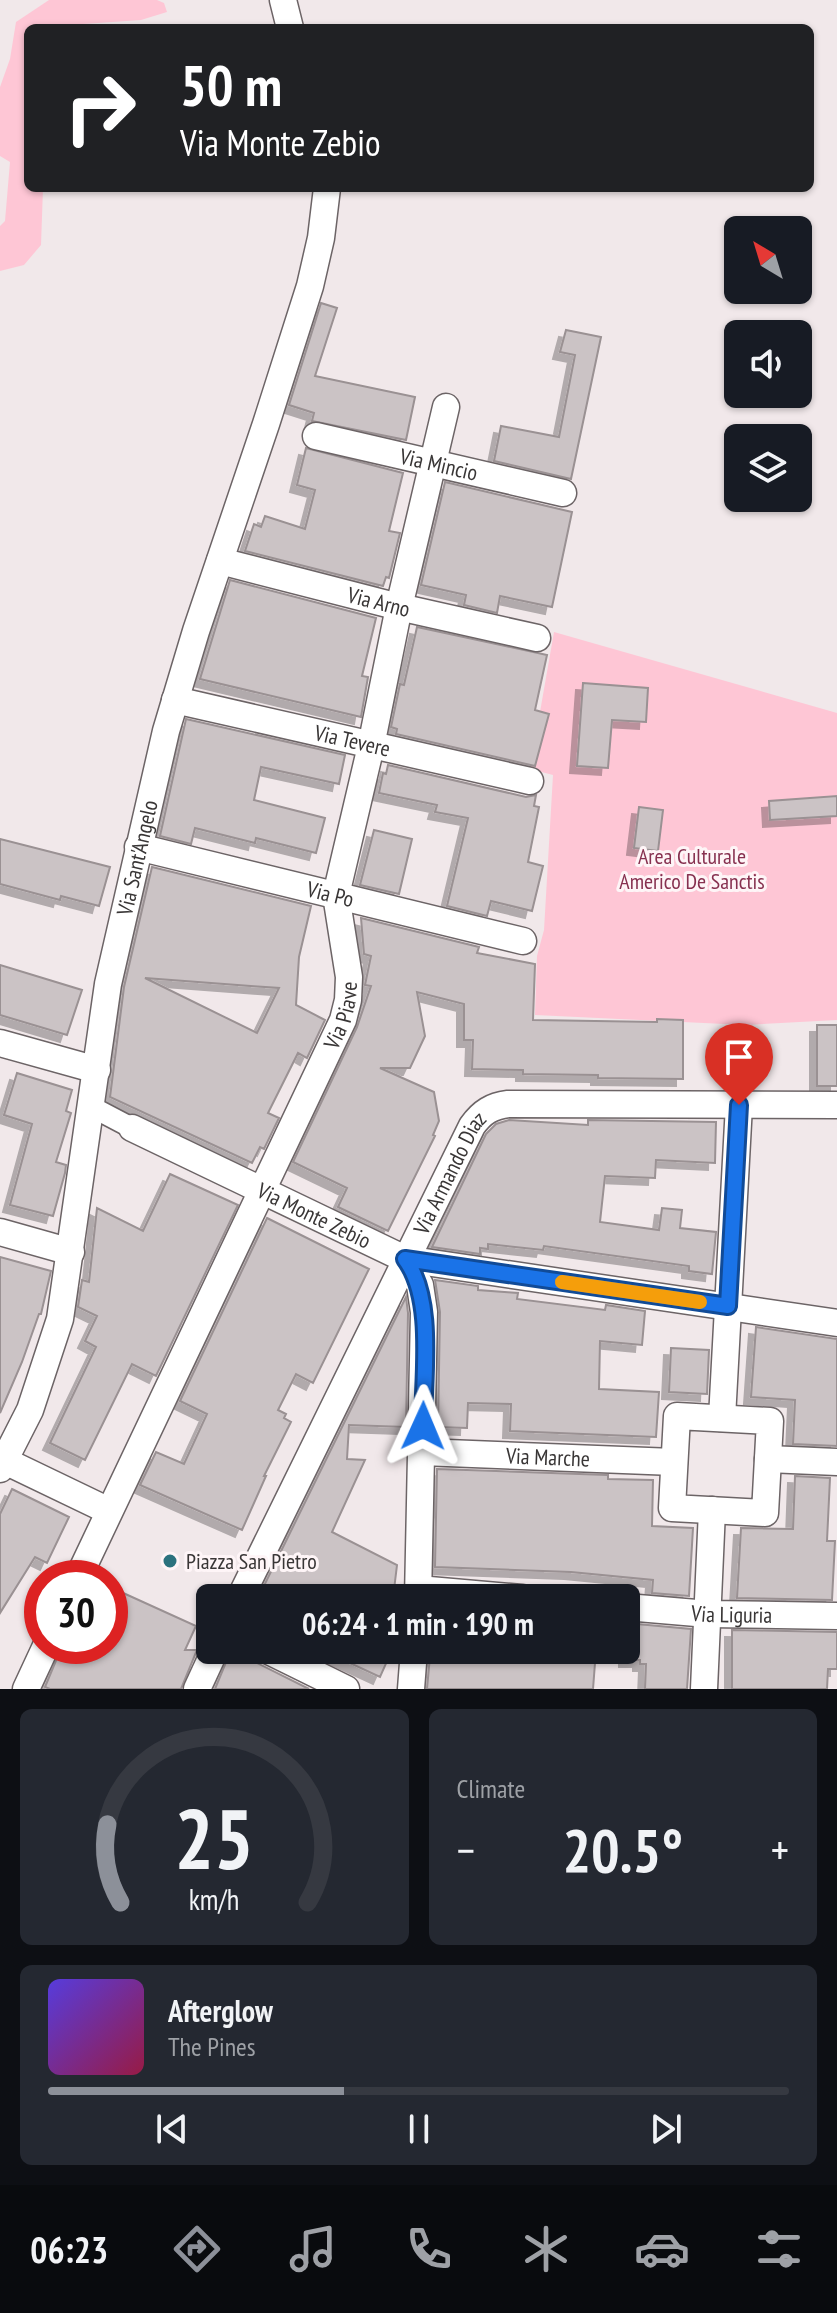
<!DOCTYPE html>
<html lang="en">
<head>
<meta charset="utf-8">
<style>
	body { margin:0; font-family:"PT Sans Narrow",sans-serif; background:#242831; color:#f1f3f6; height:100vh; display:flex; flex-direction:column; font-size:30px; white-space:nowrap }
	* { box-sizing:border-box; margin:0 }
	p { font-size:26px; color:#9ea1a6 }
	.icon { flex:none; width:44px; height:44px; fill:none; stroke:currentColor; stroke-width:2; stroke-linecap:round; stroke-linejoin:round }
	.map { position:relative; height:1689px; overflow:hidden }
	.side { display:flex; flex-direction:column; gap:20px; padding:20px; background:#0d0f14; flex:1 }
	.side>* { flex:none }
	.hud { position:absolute; left:24px; top:24px; width:790px; height:168px; border-radius:12px; box-shadow:0 2px 6px #0004; background:#202124; color:#fff; overflow:hidden }
	.needle { width:52px; rotate:322deg }
	.buttons { position:absolute; left:724px; top:216px; display:grid; gap:16px }
	.buttons a { display:grid; place-items:center; width:88px; height:88px; border-radius:12px; background:#171b24; box-shadow:0 2px 6px #0004; font-size:40px }
	.speed { position:absolute; left:24px; top:1560px; display:flex; gap:16px; font-size:40px; font-weight:700; text-align:center }
	.speed>* { display:grid; place-content:center; width:104px; height:104px; border-radius:50%; background:#171b24; box-shadow:0 2px 6px #0004; line-height:1 }
	.speed .limit { border:12px solid #d22; background:#fff; color:#111 }
	.pin { position:absolute; display:grid; place-items:center; width:68px; height:68px; color:#fff; margin:-82px -34px; border-radius:50% 50% 50% 0; rotate:-45deg; box-shadow:0 0 8px #0007 }
	.pin .icon { rotate:45deg }
	.me { position:absolute; width:88px; margin:-44px; rotate:1deg; stroke-linejoin:round; filter:drop-shadow(0 0 6px #0008) }
	.turn { display:flex; align-items:center; gap:28px; height:168px; padding:0 24px; font-size:36px }
	.turn .icon { width:104px; height:104px; stroke-width:2.5 }
	.turn b { display:block; font-size:56px; line-height:68px }
	.big { font-size:60px; font-weight:800; line-height:1.1 }
	.side .widget { flex:1; display:flex; flex-direction:column; justify-content:center; gap:12px; min-width:0; padding:0 28px; border-radius:12px; background:#242831 }
	.side .dial { align-items:center; gap:0 }
	.dial svg { height:208px; overflow:visible; fill:none; stroke:#363941; stroke-width:7; stroke-linecap:round; text-anchor:middle }
	.dial text { fill:#f1f3f6; stroke:none }
	.song { display:flex; align-items:center; gap:24px }
	.cover { width:96px; height:96px; border-radius:12px; background:linear-gradient(135deg,hsl(250 70% 55%),hsl(340 70% 35%)) }
	.played { height:8px; border-radius:4px; background:linear-gradient(90deg,#8c9099 40%,#363941 40%) }
	.keys { display:flex; justify-content:space-around; direction:ltr }
	.heat { display:flex; justify-content:space-between; align-items:center; font-size:44px; direction:ltr }
	.side .tiles { flex:1; display:grid; gap:20px; grid-template-columns:1fr 1fr }
	.widget:last-child { grid-column:span 2 }
	.trip { position:absolute; left:196px; top:1584px; width:444px; height:80px; border-radius:12px; background:#171b24; box-shadow:0 2px 6px #0004; font-weight:800; line-height:80px; text-align:center }
	.tab-bar { display:flex; height:128px; justify-content:space-around; align-items:center; background:#090b0e; color:#9ea1a6 }
	.tab-bar .icon { width:56px; height:56px }
	.tab-bar .on { color:#8c9099 }
	.tab-bar b { font-size:36px; color:#f1f3f6 }
	.map>svg:first-child { display:block }
	.green { fill:#fec6d5 }
	.building { fill:#cbc3c5; stroke:#9a9193; stroke-width:2; fill-rule:evenodd; filter:url(#shadow) }
	.lines { fill:none; stroke-linecap:round; stroke-linejoin:round }
	.pedestrian-casing { stroke:#6c6466; stroke-width:23 }
	.minor-casing { stroke:#6c6466; stroke-width:29 }
	.pedestrian { stroke:#fff; stroke-width:20 }
	.minor { stroke:#fff; stroke-width:26 }
	.route-casing { stroke:#114b97; stroke-width:20 }
	.route { stroke:#1a73e8; stroke-width:14 }
	.slow { stroke:#f59e0b; stroke-width:14 }
	.poi-dot { fill:#2b727e; stroke:#fef5f7; stroke-width:3 }
	.labels { text-anchor:middle; stroke-width:6; stroke-linejoin:round; paint-order:stroke }
	.street-label { font-size:22px; fill:#393636; stroke:#fef5f7 }
	.park-label { font-size:22px; fill:#873150; stroke:#fef5f7 }
	.poi-label { font-size:22px; fill:#393636; stroke:#fef5f7; text-anchor:start }
</style>
</head>
<body>
<div class="map">
<svg width="837" height="1689" viewBox="0 0 837 1689">
	<defs>
		<filter id="shadow"><feDropShadow dx="-7" dy="7" stdDeviation="0" flood-color="#0004"/></filter>
	</defs>
	<rect width="100%" height="100%" fill="#f1e8ea"/>
	<path class="green" d="M49 0H157L164 3 167 12 141 20 83 24 81 28H28V188H43L41 245 24 265 0 271V226L5 221 10 162 0 156V87L10 59 16 22Z
		M554 632 837 713V1020L746 1025 535 1015 537 956 544 930 553 775 530 769Z"/>
	<path class="building" d="M321 303 337 308 315 376 415 397 406 440 312 421 314 413 289 405Z
		M566 330 601 337 571 479 494 461 501 426 559 437 575 355 560 352Z
		M306 448 403 473 389 531 400 533 389 578 386 577 383 586 245 551 254 524 261 527 265 516 305 529 315 490 297 485Z
		M445 482 572 512 552 607 500 596 497 613 464 605 466 595 421 585Z
		M230 580 376 618 362 676 368 677 361 717 200 679Z
		M417 627 547 655 535 710 549 714 535 766 396 734 397 729 391 727 400 684 404 685Z
		M583 683 648 688 646 722 612 720 608 768 577 766Z
		M186 719 345 755 339 784 261 767 254 800 325 818 316 853 256 838 255 843 195 828 191 844 160 836Z
		M388 765 526 797 536 795 534 806 539 807 528 862 543 866 532 911 491 901 487 916 447 906 468 818 435 812 437 805 379 793 383 773 386 774Z
		M837 796V816L770 820 769 801Z
		M639 807 663 810 658 851 634 848Z
		M374 830 412 839 399 894 360 885Z
		M0 839 110 867 99 906 61 896 60 900 0 884Z
		M152 867 311 906 299 957 296 1005 325 1020 307 1058 298 1053 268 1113 279 1118 264 1149 260 1147 252 1163 110 1097 124 987ZM145 978 279 988 257 1033Z
		M361 918 479 947 477 953 535 964 533 1020 657 1022V1019L683 1020V1079L598 1078V1075L523 1074V1070L472 1069 473 1040H464V1004L417 992 425 1036 410 1068H380L434 1092 439 1121 433 1135 435 1136 388 1231 338 1207 347 1188 293 1162 357 1027 371 986 365 985 371 956 364 954Z
		M0 965 82 990 67 1035 0 1015Z
		M817 1025H837V1086H817Z
		M17 1073 72 1090 66 1111 71 1113 56 1162 66 1165 65 1173 53 1216 10 1205 32 1124 4 1115Z
		M509 1120 588 1125V1120L716 1122 715 1163 656 1160 655 1178 605 1176 600 1222 659 1230 662 1208 682 1210 680 1228 716 1232 712 1274 689 1271V1266L544 1246 543 1250 488 1244V1249L480 1248V1254L432 1247 486 1134 496 1124Z
		M170 1174 238 1205 156 1376 132 1364 85 1460 50 1443 96 1347 85 1341 97 1316 78 1307 82 1280 89 1282 97 1208 143 1231Z
		M267 1218 369 1269 313 1383 296 1374 278 1410 286 1414 284 1418 291 1422 264 1476H266L242 1530 140 1485 156 1452 184 1464 207 1414 180 1401Z
		M0 1257 51 1271 41 1314H39L22 1362 0 1413Z
		M435 1280 478 1286V1290L518 1293 517 1299 605 1310 606 1305 645 1311 642 1345 600 1341 599 1389 659 1392 656 1437 510 1431 511 1404 468 1403 467 1428 438 1427 440 1312Z
		M406 1297 408 1313 406 1427 349 1425 347 1459 365 1460 332 1532 397 1565 393 1598H258Z
		M756 1327 837 1339V1446L793 1444 795 1400 751 1397Z
		M671 1348 709 1350 707 1394 669 1392Z
		M437 1469 608 1475V1479L653 1480 652 1526 693 1528 689 1596 652 1593 653 1580 571 1572 435 1567Z
		M795 1476 830 1478 827 1541H835L832 1600 737 1598 741 1528 793 1529Z
		M12 1489 69 1517 47 1563 35 1557 0 1613V1514Z
		M110 1587 196 1626 185 1650H197L181 1689H50L45 1687 62 1646H110Z
		M626 1623 691 1629 687 1689H645L646 1664H640V1660H626Z
		M732 1630 837 1632V1669H828L827 1689H732Z
		M231 1650 309 1689H215Z
		M322 1650H392L380 1677Z
		M459 1650H596L593 1689H427L430 1656 459 1657Z"/>
	<g class="lines">
		<defs>
			<path id="pedestrian" d="M92 1107 132 1128"/>
			<g id="minor">
				<path d="M283 0 290 28"/>
				<path id="s1" d="M316 436 563 493"/>
				<path id="s2" d="M220 561 399 607 537 638"/>
				<path id="s3" d="M175 700 530 781"/>
				<path id="s4" d="M138 847 523 941"/>
				<path d="M0 1043 97 1070"/>
				<path id="s5" d="M132 1128 405 1259 837 1323"/>
				<path d="M0 1232 71 1252"/>
				<path d="M405 1259 420 1285 424 1312 418 1598"/>
				<path d="M677 1416 770 1421 765 1513 672 1508Z"/>
				<path d="M722 1418 739 1105"/>
				<path id="s6" d="M422 1452 674 1462"/>
				<path d="M768 1459 837 1462"/>
				<path d="M5 1461 109 1511"/>
				<path id="s7" d="M0 1469 30 1410 60 1319 108 984 166 731 196 631 266 424 310 286 321 238 327 188"/>
				<path id="s8" d="M78 1578 343 1020 348 1000 349 977 336 895 371 746 399 607 446 407"/>
				<path d="M418 1589 522 1598"/>
				<path id="s9" d="M240 1598 472 1126C482 1112 492 1106 508 1104L837 1105"/>
				<path id="s10" d="M626 1607 708 1614 837 1616"/>
				<path d="M267 1650 346 1689"/>
				<path d="M26 1689 46 1646"/>
				<path d="M197 1689 215 1650"/>
				<path d="M411 1689 414 1650"/>
				<path d="M704 1689 712 1510"/>
			</g>
		</defs>
		<use href="#pedestrian" class="pedestrian-casing"/>
		<use href="#minor" class="minor-casing"/>
		<use href="#pedestrian" class="pedestrian"/>
		<use href="#minor" class="minor"/>
	</g>
	<g class="lines">
		<defs>
			<path id="route" d="M423 1426C423 1377 435 1299 405 1259L728 1306 739 1105"/>
		</defs>
		<use href="#route" class="route-casing"/>
		<use href="#route" class="route"/>
		<path class="slow" d="M562 1282 700 1302"/>
	</g>
	<circle class="poi-dot" cx="170" cy="1561" r="8"/>
	<g class="labels">
		<g class="street-label">
			<text dy="8" stroke="none"><textPath href="#s1" startOffset="126">Via Mincio</textPath></text>
			<text dy="8" stroke="none"><textPath href="#s2" startOffset="164">Via Arno</textPath></text>
			<text dy="8" stroke="none"><textPath href="#s3" startOffset="182">Via Tevere</textPath></text>
			<text dy="8" stroke="none"><textPath href="#s7" startOffset="630">Via Sant'Angelo</textPath></text>
			<text dy="8" stroke="none"><textPath href="#s4" startOffset="198">Via Po</textPath></text>
			<text dy="8" stroke="none"><textPath href="#s8" startOffset="622">Via Piave</textPath></text>
			<text dy="8" stroke="none"><textPath href="#s9" startOffset="474">Via Armando Diaz</textPath></text>
			<text dy="8" stroke="none"><textPath href="#s5" startOffset="202">Via Monte Zebio</textPath></text>
			<text dy="8" stroke="none"><textPath href="#s6" startOffset="126">Via Marche</textPath></text>
			<text dy="8" stroke="none"><textPath href="#s10" startOffset="106">Via Liguria</textPath></text>
		</g>
		<g class="park-label">
			<text x="692" y="864">Area Culturale<tspan x="692" dy="25">Americo De Sanctis</tspan></text>
		</g>
		<g class="poi-label">
			<text x="186" y="1569">Piazza San Pietro</text>
		</g>
	</g>
</svg>
<div class="buttons">
<a><svg class="needle" viewBox="-14 -14 28 28"><path d="M0-13l5 13h-10z" fill="#e53935"/><path d="M0 13l5-13h-10z" fill="#9ea1a6"/></svg></a>
<a><svg class="icon" aria-label="sound" viewBox="0 0 24 24"><path d="M4 9h4l5-4v14l-5-4H4zM17 9q2 3 0 6"/></svg></a>
<a><svg class="icon" aria-label="layers" viewBox="0 0 24 24"><path d="M12 4l9 5-9 5-9-5zM3 14l9 5 9-5"/></svg></a>
</div>
<div class="speed"><div class="limit">30</div></div>
<div class="pin" style="left:739px;top:1105px;background:#d93025"><svg class="icon" aria-label="arrive" viewBox="0 0 24 24"><path d="M6 21V4h12l-3 4 3 4H6"/></svg></div>
<svg class="me" style="left:423px;top:1426px" viewBox="-20 -20 40 40"><path d="M0-17L14 15 0 8-14 15z" fill="#1a73e8" stroke="#fff" stroke-width="4"/></svg>
<div class="trip">06:24 · 1 min · 190 m</div>
<div class="hud">
<div class="turn"><svg class="icon" aria-label="right" viewBox="0 0 24 24"><path d="M7 20v-9h11M14 6l5 5-5 5"/></svg><div><b>50 m</b>Via Monte Zebio</div></div>
</div>
</div>
<section class="side">
<div class="tiles">
<div class="widget dial"><svg viewBox="0 0 100 80">
<path d="M14 69A42 42 0 1 1 86 69"/>
<path d="M14 69A42 42 0 0 1 9 39" stroke="#8c9099"/>
<text x="50" y="56" font-size="32" font-weight="700">25</text>
<text x="50" y="72" font-size="11">km/h</text>
</svg></div>
<div class="widget"><p>Climate</p>
<div class="heat"><a>−</a><b class="big">20.5°</b><a>+</a></div>
</div>
<div class="widget">
<div class="song"><i class="cover"></i><div><b>Afterglow</b><p>The Pines</p></div></div>
<div class="played"></div>
<div class="keys"><svg class="icon" aria-label="previous" viewBox="0 0 24 24"><path d="M18 5L8 12l10 7zM5 5v14"/></svg><svg class="icon" aria-label="pause" viewBox="0 0 24 24"><path d="M8 5v14M16 5v14"/></svg><svg class="icon" aria-label="next" viewBox="0 0 24 24"><path d="M6 5l10 7-10 7zM19 5v14"/></svg></div>
</div>
</div>
</section>
<nav class="tab-bar">
<b>06:23</b>
<svg class="icon on" aria-label="directions" viewBox="0 0 24 24"><path d="M12 3l9 9-9 9-9-9zM9 14v-3h6M13 9l2 2-2 2"/></svg>
<svg class="icon" aria-label="music" viewBox="0 0 24 24"><path d="M9 18V5l10-2v13"/><circle cx="6" cy="18" r="3"/><circle cx="16" cy="16" r="3"/></svg>
<svg class="icon" aria-label="phone" viewBox="0 0 24 24"><path d="M5 4h4l2 5-3 2q2 4 5 5l2-3 5 2v4C11 20 4 13 5 4z"/></svg>
<svg class="icon" aria-label="climate" viewBox="0 0 24 24"><path d="M12 3v18M4 7l16 10M4 17L20 7"/></svg>
<svg class="icon" aria-label="car" viewBox="0 0 24 24"><path d="M5 17H2v-5l4-1 3-4h7l3 4 3 1v5h-3M9 17h6M6 11h13"/><circle cx="7" cy="17" r="2"/><circle cx="17" cy="17" r="2"/></svg>
<svg class="icon" aria-label="filters" viewBox="0 0 24 24"><path d="M4 7h16M4 17h16"/><circle cx="9" cy="7" r="2"/><circle cx="15" cy="17" r="2"/></svg>
</nav>
</body>
</html>
